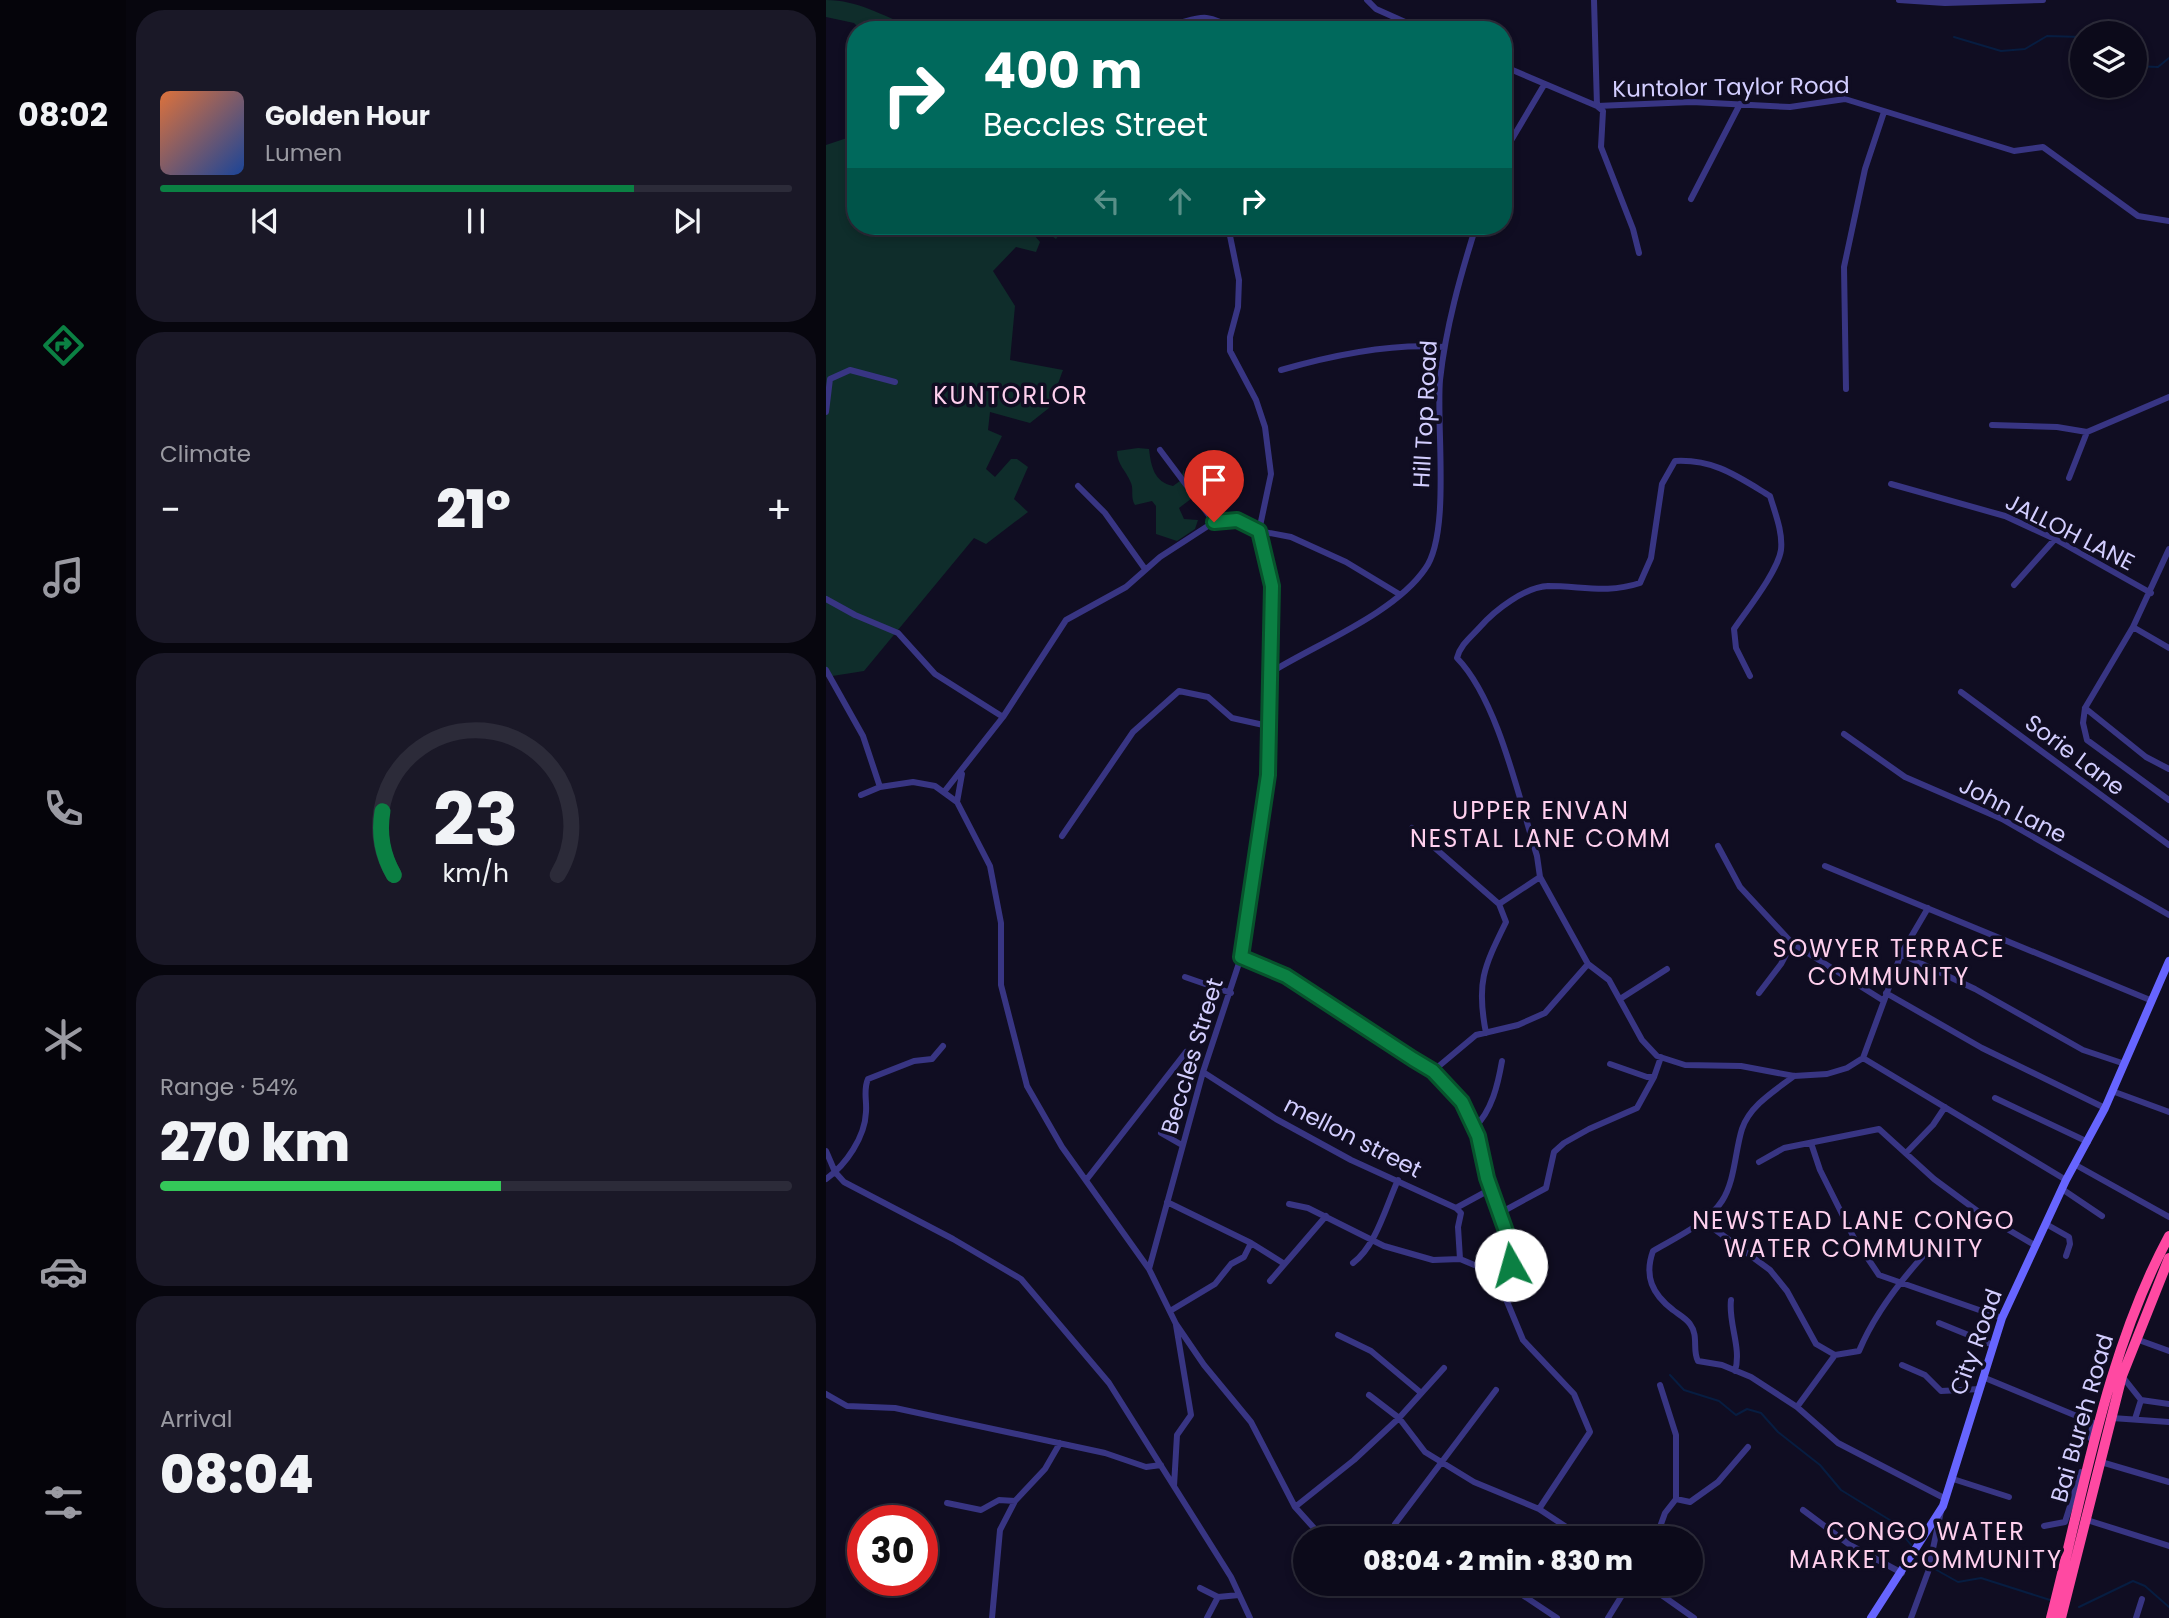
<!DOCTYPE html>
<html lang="en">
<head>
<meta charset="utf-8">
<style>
	body { margin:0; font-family:Poppins,sans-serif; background:#1a1827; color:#f1f3f6; height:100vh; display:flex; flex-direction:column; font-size:26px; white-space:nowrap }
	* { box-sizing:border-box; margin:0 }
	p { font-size:23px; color:#9a9aa2 }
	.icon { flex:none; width:38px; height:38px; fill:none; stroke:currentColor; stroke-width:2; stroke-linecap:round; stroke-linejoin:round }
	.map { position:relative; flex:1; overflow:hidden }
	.sheet { display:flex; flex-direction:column; gap:10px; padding:10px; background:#07060e; width:700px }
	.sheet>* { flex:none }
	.guide { position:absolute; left:21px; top:21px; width:665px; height:214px; border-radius:28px; box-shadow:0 4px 10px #0003,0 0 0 2px #2c2b39; background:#00695c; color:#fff; overflow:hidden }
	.fabs { position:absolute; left:1244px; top:21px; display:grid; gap:14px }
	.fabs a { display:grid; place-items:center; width:77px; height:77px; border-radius:50%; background:#0c0a1a; box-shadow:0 4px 10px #0003,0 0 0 2px #2c2b39; font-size:35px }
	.speed { position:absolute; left:21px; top:1505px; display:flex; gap:14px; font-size:35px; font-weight:700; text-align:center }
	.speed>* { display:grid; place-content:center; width:91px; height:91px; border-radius:50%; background:#0c0a1a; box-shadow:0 4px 10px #0003,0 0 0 2px #2c2b39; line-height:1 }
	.speed .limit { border:10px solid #d22; background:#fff; color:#111 }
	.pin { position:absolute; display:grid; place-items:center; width:60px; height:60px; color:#fff; margin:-72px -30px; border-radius:50% 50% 50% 0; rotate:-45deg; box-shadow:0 0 7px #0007 }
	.pin .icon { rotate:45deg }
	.me { position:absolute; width:77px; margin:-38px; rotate:353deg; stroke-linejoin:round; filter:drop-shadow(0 0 5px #0008) }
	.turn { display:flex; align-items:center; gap:24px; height:147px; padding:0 21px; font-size:32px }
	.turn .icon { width:91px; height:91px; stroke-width:2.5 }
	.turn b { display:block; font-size:49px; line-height:60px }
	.lanes { display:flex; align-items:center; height:66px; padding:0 21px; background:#0003; justify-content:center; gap:35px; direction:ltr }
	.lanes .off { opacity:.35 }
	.big { font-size:52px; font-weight:800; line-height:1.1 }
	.sheet .card { flex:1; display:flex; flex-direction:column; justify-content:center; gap:10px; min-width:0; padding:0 24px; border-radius:28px; background:#1a1827 }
	.sheet .dial { align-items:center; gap:0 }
	.dial svg { height:182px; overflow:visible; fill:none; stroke:#2c2b39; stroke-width:7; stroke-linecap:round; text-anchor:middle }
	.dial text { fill:#f1f3f6; stroke:none }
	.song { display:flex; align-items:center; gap:21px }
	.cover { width:84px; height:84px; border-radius:10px; background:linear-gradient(135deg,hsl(20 70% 55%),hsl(220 70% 35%)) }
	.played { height:7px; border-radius:4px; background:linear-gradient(90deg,#0b8043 75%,#2c2b39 75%) }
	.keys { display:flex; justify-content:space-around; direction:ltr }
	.heat { display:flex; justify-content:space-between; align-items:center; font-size:38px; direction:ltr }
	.charge { height:10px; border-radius:5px; background:linear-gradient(90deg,#34c759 54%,#2c2b39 0) }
	.trip { position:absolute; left:467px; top:1526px; width:410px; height:70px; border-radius:35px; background:#0c0a1a; box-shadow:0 4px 10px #0003,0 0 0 2px #2c2b39; font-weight:800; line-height:70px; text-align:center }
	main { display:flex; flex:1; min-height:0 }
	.menu { display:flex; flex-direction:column; width:126px; justify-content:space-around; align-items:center; background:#05040a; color:#9a9aa2 }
	.menu .icon { width:49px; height:49px }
	.menu .on { color:#0b8043 }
	.menu b { font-size:32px; color:#f1f3f6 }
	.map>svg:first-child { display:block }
	.green { fill:#0f2d2b }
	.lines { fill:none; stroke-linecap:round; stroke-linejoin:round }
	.stream { stroke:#071d41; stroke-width:2 }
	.street { stroke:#383583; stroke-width:6 }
	.secondary { stroke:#6765ff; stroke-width:8 }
	.highway { stroke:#ff49a2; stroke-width:10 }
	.route-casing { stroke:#07532c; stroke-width:18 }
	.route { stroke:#0b8043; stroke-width:12 }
	.labels { text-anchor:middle; stroke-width:7; stroke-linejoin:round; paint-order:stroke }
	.street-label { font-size:23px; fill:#d3ceff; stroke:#100d22 }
	.neighbourhood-label { font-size:24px; letter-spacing:2px; fill:#ffd0ee; stroke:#100d22 }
</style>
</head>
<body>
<main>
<nav class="menu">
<b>08:02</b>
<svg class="icon on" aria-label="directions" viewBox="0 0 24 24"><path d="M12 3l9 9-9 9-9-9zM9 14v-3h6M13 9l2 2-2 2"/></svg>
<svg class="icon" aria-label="music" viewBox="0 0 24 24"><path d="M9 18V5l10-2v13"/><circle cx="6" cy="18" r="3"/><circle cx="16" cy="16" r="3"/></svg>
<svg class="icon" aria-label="phone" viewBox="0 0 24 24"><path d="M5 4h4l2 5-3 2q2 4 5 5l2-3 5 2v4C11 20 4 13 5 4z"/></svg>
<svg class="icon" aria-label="climate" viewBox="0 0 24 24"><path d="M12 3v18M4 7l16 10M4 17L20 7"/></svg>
<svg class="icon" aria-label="car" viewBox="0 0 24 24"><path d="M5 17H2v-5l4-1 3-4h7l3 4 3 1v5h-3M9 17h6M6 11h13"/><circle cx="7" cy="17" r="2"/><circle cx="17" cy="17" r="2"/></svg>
<svg class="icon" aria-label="filters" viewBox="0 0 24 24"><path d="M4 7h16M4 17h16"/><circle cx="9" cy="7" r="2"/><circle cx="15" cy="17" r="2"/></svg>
</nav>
<section class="sheet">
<div class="card">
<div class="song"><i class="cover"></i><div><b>Golden Hour</b><p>Lumen</p></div></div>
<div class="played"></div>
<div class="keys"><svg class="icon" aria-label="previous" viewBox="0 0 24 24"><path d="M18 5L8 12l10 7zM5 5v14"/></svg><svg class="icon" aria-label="pause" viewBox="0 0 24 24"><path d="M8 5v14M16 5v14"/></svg><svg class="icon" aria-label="next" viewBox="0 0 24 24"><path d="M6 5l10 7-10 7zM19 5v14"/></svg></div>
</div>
<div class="card"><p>Climate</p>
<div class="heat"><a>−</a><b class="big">21°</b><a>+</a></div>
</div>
<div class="card dial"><svg viewBox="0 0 100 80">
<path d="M14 69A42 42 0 1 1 86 69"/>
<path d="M14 69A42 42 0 0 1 9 41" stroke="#0b8043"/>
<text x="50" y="56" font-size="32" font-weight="700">23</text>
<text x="50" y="72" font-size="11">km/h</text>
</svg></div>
<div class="card"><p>Range · 54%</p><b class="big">270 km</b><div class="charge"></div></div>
<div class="card"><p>Arrival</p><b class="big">08:04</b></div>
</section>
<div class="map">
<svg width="1343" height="1618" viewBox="0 0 1343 1618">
	<rect width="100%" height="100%" fill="#100d22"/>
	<path class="green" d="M0 0C32 0 56 16 85 26 96 30 111 27 124 30H35L28 23 0 17Z
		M30 135V226H240L230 239 216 229 209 236 214 242 210 252 190 247 167 271 189 306 184 360 237 370 223 408 204 423 164 412 162 430 176 436 160 469 169 477 185 459H191L202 467 188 499 202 512 160 544 148 538 38 671 0 677V145Z
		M312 448 323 449C325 466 328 482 347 486L354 481 358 469V478L374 492 353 508 358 519 372 520 369 529 351 541 330 534V506L326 501 309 505C304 497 308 490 305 483 300 470 291 465 291 451Z"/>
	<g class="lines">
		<path class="stream" d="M1128 37 1175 51 1199 49 1221 36 1256 37
			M1309 66 1332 67 1343 58
			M844 1375 858 1390 893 1401 910 1415 921 1409 935 1413 952 1432 994 1465 1015 1490 1067 1522 1085 1545
			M1092 1554 1099 1565
			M1107 1568 1132 1582 1155 1578 1224 1600
			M1253 1607 1307 1581 1319 1586 1343 1607"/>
		<path class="street" d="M541 0 550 9 597 30
			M768 0 771 106 777 111 775 147 807 229 813 253
			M1073 0 1119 3 1217 0
			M282 23C299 24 316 26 333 26 366 26 373 5 407 30
			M677 66 771 106 866 102 964 107 1019 99 1188 151 1217 147 1312 216 1343 221
			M677 154 718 85
			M865 199 914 104
			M403 231 413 280 412 307 404 337V351L430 400 439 427 445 474 433 531 446 586 442 775 415 957 377 1072 323 1269 350 1324 378 1365 425 1422 469 1507 497 1538
			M455 370C507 355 565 343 618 347
			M1020 389 1018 267 1039 169 1058 112
			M0 412 4 379 24 370 69 382
			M1166 425 1231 427 1261 432 1243 478
			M1261 432 1343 397
			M334 450 388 522
			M1065 484 1179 516 1229 539 1325 593
			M252 486 279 513 319 569
			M1343 549 1307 627 1259 708 1257 723 1261 740 1343 800
			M1188 585 1229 539
			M0 599 29 615 72 633 109 674 177 717
			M1307 627 1343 648
			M0 670 37 736 54 787
			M442 674C490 644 568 614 599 569 625 534 610 426 614 380 620 326 634 277 650 226
			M924 676 910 648 908 629C921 610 952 571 955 550 957 532 949 513 944 496 911 476 888 459 849 461L836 484 825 558 814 583C781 594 756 586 722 586 699 587 669 610 654 627 645 637 634 645 631 658 672 700 693 799 711 856L714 877 762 964 783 980 816 1040 831 1056 859 1065 915 1066 968 1076 1001 1074 1021 1068 1037 1058 1058 1001
			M1135 692 1343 845
			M1259 708 1320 757 1343 769
			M1018 734 1079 777 1176 819 1343 915
			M118 792 177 717 240 620 300 587 334 557 388 522 411 520 433 531 465 537 520 562 573 594
			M35 795 54 787 87 782 109 786 131 802 164 866 175 923V985L201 1086 236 1147 323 1269
			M131 802 136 774
			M586 828 673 904 680 922C658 967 650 982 660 1033
			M236 836 307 732 353 691 382 697 406 718 442 726
			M892 846 914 887 966 943 1058 1001 1075 954 1102 908
			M999 866 1324 1000
			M673 904 714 877
			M1075 954 1149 989 1257 1050 1296 1063
			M415 957 460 976 607 1071 636 1102 652 1136 661 1178 687 1251 680 1299 697 1340 748 1394 764 1432 713 1509
			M359 977 405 993
			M933 993 955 964 966 943
			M1060 993 1156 1048 1279 1108
			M794 999 841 969
			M1037 1058 1240 1180
			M784 1064 821 1077H828L835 1057
			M607 1071 650 1035 692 1025 719 1013 762 964
			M377 1072 450 1119 525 1160 630 1208 665 1189
			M968 1076C950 1090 924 1105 916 1129 909 1151 909 1181 896 1201 882 1223 849 1238 827 1251 818 1276 826 1294 847 1310 852 1314 860 1318 864 1324 873 1336 866 1350 872 1361L896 1365 925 1377 971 1407 1012 1443 1118 1498
			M1286 1091 1343 1112
			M1169 1098 1262 1142
			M648 1128C666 1111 672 1084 676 1061
			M335 1133 356 1145
			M985 1143 994 1170 1028 1238 1053 1275 1176 1318
			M0 1151 9 1172 18 1182 127 1239 195 1279 283 1383 405 1577 424 1618
			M1080 1153 1107 1125 1119 1107
			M933 1162 958 1148 1053 1129 1108 1179 1154 1213 1210 1246
			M1248 1164 1343 1217
			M0 1179C20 1165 39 1137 40 1112 41 1100 37 1090 42 1079L88 1061 106 1059 117 1046
			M261 1179 360 1052
			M1236 1189 1276 1216
			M341 1202 425 1243 457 1263
			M463 1204 482 1208 558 1246 607 1260 634 1259 682 1279
			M630 1208 635 1213 632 1227 634 1259
			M674 1213 720 1188 728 1152 738 1143 763 1129 811 1108 828 1077
			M876 1220 944 1270 961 1291 990 1344 1009 1355 1033 1351C1048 1315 1071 1285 1097 1256
			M1220 1224 1243 1237 1244 1244 1240 1256
			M527 1263C550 1246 560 1206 572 1180
			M444 1281 500 1216
			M905 1300C902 1323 916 1348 909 1371
			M344 1311 389 1284 405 1264 418 1257 425 1243
			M1113 1323 1167 1345
			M512 1335 545 1351 594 1392
			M1310 1339 1343 1351
			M1076 1365 1099 1375 1115 1391 1154 1389
			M1296 1376 1315 1400 1309 1419
			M1159 1378 1270 1424
			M0 1394 21 1406 69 1408 279 1453 320 1467 335 1465
			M543 1395 573 1418 599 1452 648 1482 713 1509 757 1538
			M1315 1400 1343 1404
			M971 1407 1009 1355
			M1286 1418 1343 1422
			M1264 1438 1267 1423
			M1275 1462 1343 1482
			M1127 1479 1183 1497
			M348 1486 351 1435 365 1415 350 1325
			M850 1499 864 1502 892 1482 922 1447
			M121 1503 155 1510 173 1500 189 1501
			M469 1507 528 1460 573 1418 618 1368
			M977 1510 1024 1545 1076 1573
			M1258 1519 1343 1546
			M569 1524 670 1390
			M1218 1526 1239 1522 1255 1472
			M830 1538 839 1513 850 1499V1435L834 1385
			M574 1584H580
			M667 1584 692 1592 731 1618
			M820 1584 868 1618
			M374 1588 392 1597 413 1595
			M166 1618 174 1530 189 1501 219 1469 234 1443
			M381 1618 392 1597
			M782 1618 803 1584
			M1085 1618 1102 1572 1115 1511
			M1310 1618 1316 1599"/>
		<path class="secondary" d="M1045 1618 1117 1506 1176 1318 1240 1180 1279 1108 1343 961"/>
		<path class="highway" d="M1225 1618C1258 1491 1280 1353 1343 1236
			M1235 1618 1296 1376 1343 1258"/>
	</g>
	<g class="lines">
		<defs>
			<path id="route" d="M388 522 411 520 433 531 446 586 442 775 415 957 460 976 587 1059 607 1071 636 1102 652 1136 661 1178 687 1251 685 1265"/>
		</defs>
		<use href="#route" class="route-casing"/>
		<use href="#route" class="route"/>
	</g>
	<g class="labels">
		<g class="street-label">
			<text transform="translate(905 87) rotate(-1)" y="8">Kuntolor Taylor Road</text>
			<text transform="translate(599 414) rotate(-87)" y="8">Hill Top Road</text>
			<text transform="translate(1244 532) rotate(27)" y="8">JALLOH LANE</text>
			<text transform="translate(1249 755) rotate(37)" y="8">Sorie Lane</text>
			<text transform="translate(1187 810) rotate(27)" y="8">John Lane</text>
			<text transform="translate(366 1056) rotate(-73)" y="8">Beccles Street</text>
			<text transform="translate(527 1137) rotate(27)" y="8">mellon street</text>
			<text transform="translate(1150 1342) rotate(-70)" y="8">City Road</text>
			<text transform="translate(1256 1418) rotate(-74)" y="8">Bai Bureh Road</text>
		</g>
		<g class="neighbourhood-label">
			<text x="185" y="404">KUNTORLOR</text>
			<text x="715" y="819">UPPER ENVAN<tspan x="715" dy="28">NESTAL LANE COMM</tspan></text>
			<text x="1063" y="957">SOWYER TERRACE<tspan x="1063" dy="28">COMMUNITY</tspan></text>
			<text x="1028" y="1229">NEWSTEAD LANE CONGO<tspan x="1028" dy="28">WATER COMMUNITY</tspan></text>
			<text x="1100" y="1540">CONGO WATER<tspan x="1100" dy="28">MARKET COMMUNITY</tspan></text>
		</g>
	</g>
</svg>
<div class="fabs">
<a><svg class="icon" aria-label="layers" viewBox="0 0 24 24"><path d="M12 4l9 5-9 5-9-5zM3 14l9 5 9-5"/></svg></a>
</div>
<div class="speed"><div class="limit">30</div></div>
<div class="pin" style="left:388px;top:522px;background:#d93025"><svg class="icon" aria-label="arrive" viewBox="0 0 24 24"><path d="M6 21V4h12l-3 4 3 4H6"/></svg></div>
<svg class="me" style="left:685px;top:1265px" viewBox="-20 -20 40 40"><circle r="19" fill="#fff"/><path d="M0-13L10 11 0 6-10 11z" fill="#0b8043"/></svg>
<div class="trip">08:04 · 2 min · 830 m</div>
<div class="guide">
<div class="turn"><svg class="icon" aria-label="right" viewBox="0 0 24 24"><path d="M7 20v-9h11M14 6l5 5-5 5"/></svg><div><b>400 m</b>Beccles Street</div></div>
<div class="lanes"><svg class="icon off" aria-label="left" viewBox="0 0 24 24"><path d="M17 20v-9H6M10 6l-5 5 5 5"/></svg><svg class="icon off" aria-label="ahead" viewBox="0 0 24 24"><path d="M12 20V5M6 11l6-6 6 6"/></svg><svg class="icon" aria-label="right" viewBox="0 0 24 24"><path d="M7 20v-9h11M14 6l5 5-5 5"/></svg></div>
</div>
</div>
</main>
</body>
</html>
